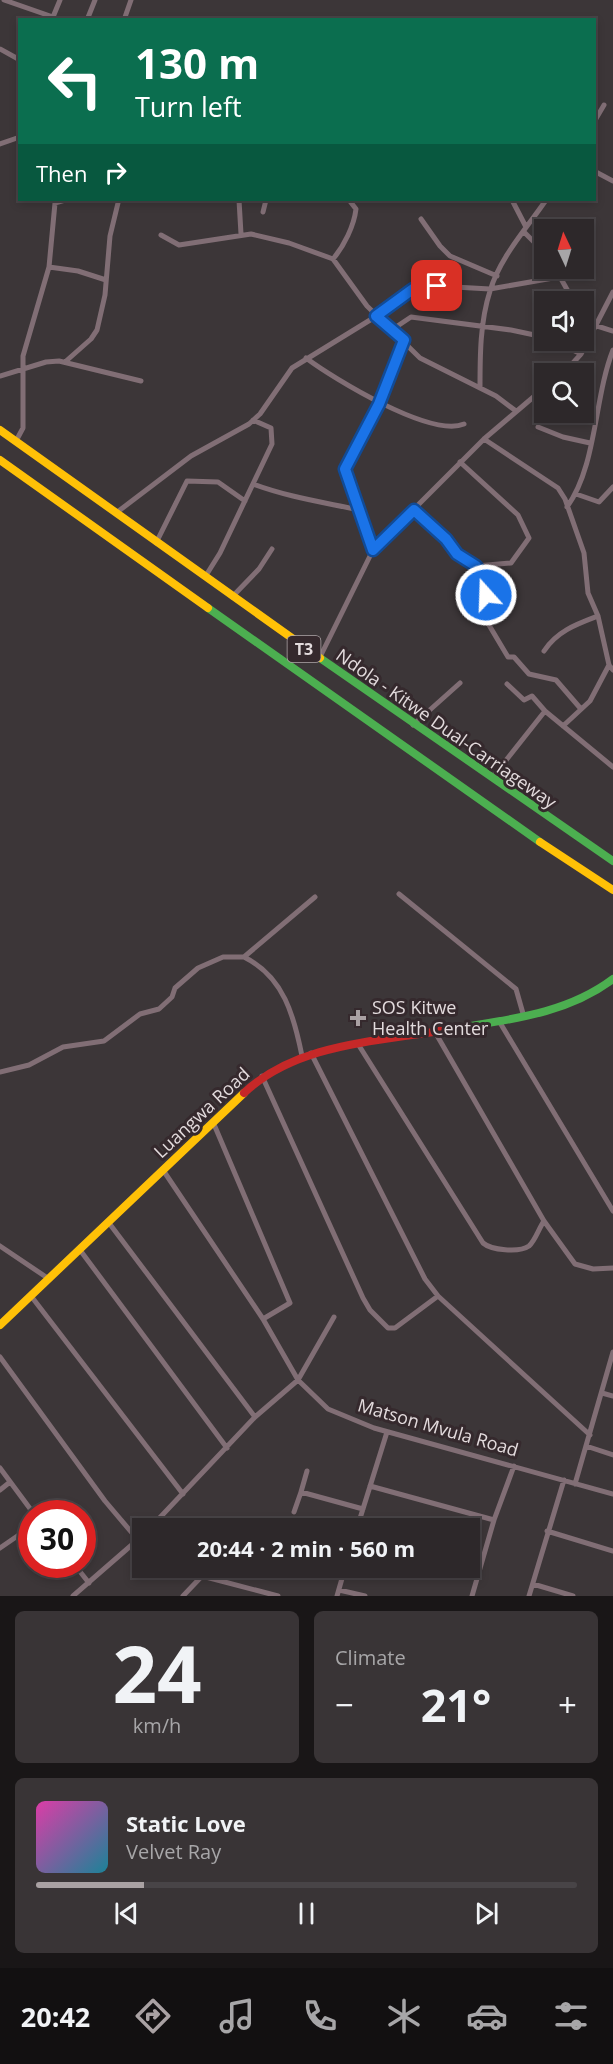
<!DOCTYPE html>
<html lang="en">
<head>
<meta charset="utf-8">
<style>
	body { margin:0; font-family:"Open Sans",sans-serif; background:#393436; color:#f1f3f6; height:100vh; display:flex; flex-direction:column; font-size:22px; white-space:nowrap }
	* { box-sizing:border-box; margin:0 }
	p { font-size:20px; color:#a7a6a8 }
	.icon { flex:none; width:33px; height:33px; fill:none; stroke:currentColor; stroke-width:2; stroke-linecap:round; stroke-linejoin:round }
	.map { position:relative; height:1596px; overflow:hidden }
	.details { display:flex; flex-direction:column; gap:15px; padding:15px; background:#191617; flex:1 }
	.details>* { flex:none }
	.banner { position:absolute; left:18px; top:18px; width:578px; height:183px; border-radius:0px; box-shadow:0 3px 9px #0003,0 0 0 2px #484447; background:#0b6e4f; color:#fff; overflow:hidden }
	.needle { width:39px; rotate:356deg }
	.fabs { position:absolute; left:534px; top:219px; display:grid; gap:12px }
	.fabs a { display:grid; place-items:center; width:60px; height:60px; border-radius:0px; background:#2d282a; box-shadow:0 3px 9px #0003,0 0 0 2px #484447; font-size:30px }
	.speed { position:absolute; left:18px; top:1500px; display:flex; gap:12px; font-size:30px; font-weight:700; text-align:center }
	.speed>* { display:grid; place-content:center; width:78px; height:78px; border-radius:50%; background:#2d282a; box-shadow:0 3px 9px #0003,0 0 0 2px #484447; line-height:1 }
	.speed .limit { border:9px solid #d22; background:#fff; color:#111 }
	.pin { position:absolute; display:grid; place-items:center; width:51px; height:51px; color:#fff; margin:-26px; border-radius:12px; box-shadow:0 3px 9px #0006 }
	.me { position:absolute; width:66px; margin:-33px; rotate:340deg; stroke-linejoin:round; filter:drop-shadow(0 0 4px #0008) }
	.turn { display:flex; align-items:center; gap:21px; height:126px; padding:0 18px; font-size:27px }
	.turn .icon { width:78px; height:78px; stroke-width:2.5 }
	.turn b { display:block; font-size:42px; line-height:51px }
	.then { display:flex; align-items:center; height:57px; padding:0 18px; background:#0003; gap:12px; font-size:22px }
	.big { font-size:45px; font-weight:700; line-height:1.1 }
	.details .card { flex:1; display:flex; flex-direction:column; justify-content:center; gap:9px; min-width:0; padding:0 21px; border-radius:9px; background:#393436 }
	.details .dial { align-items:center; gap:0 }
	.dial b { font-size:78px; line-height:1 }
	.song { display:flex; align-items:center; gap:18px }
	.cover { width:72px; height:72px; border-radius:9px; background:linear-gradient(135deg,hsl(320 70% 55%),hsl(190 70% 35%)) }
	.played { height:6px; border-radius:3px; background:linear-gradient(90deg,#a9a1a3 20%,#484447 20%) }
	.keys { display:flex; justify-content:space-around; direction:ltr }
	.heat { display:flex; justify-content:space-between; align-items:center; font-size:33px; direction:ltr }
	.details .tiles { flex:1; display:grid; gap:15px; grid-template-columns:1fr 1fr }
	.card:last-child { grid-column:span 2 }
	.trip { position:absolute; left:132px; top:1518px; width:348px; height:60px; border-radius:0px; background:#2d282a; box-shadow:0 3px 9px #0003,0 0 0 2px #484447; font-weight:700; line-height:60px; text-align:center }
	.menu { display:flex; height:96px; justify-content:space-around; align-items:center; background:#121011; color:#a7a6a8 }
	.menu .icon { width:42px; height:42px }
	.menu .active { color:#a9a1a3 }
	.menu b { font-size:27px; color:#f1f3f6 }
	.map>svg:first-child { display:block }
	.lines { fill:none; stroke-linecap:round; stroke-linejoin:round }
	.street { stroke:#816e75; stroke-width:5 }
	.fast { stroke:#4caf50; stroke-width:8 }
	.slow { stroke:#ffc107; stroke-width:8 }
	.jam { stroke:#c62828; stroke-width:8 }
	.route-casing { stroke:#114b97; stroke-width:15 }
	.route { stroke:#1a73e8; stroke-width:10 }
	.poi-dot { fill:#a9a1a3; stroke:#35292d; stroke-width:2 }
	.labels { text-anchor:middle; stroke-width:6; stroke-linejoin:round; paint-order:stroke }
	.shield { fill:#35292d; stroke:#afa6a8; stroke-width:1.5 }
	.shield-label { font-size:16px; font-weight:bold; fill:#e3dbdd }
	.street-label { font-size:18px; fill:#e3dbdd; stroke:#35292d }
	.poi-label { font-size:18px; fill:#e3dbdd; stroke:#35292d; text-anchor:start }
</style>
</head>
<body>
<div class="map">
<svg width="613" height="1596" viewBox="0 0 613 1596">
	<rect width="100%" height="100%" fill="#3c3638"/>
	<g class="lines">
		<path class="street" d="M4 0 53 17 60 0
			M87 20 95 0
			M124 20 131 0
			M0 49 20 60
			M594 122 604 105
			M0 144 20 137
			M594 171 613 181
			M239 200 241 234
			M512 200 526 227
			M263 212 266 200
			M421 219 440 246 450 256 497 276
			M524 232 544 252
			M161 235 179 245 251 234 289 243 333 259 367 306 420 358 496 396 516 411
			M333 259C344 246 354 226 356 209L349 200
			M49 267 78 271 106 280
			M555 268 574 302
			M584 312 594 325 613 331
			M393 329 411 317 511 330 544 337
			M552 340 581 354
			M306 358C334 379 431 438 464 424
			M65 362 91 339 97 330 105 295 110 236 118 203
			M563 374 581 354 613 292
			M0 376 46 362 59 361 141 381
			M480 388C480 356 480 322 490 291 500 257 527 228 546 200
			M538 427 563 437 590 443
			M484 439 558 488 565 499 584 553 588 593 598 616 609 665 613 670
			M16 441 23 428V356L49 267 55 203 65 200
			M460 462 518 515 529 538 511 563 476 566
			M253 484C288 497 322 502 359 510
			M576 494 599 502 613 487
			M567 507C597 465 594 398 613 350
			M414 510 481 573 487 602 483 615 508 657H514L529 674 556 680 581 709
			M116 513 191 456 249 424 260 414 292 368 388 309 413 289 437 286 490 289 559 277
			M156 543 187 481 218 482 245 501
			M373 550 345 469 379 404 404 340
			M205 577 220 553 272 444 271 428 253 420
			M232 597 259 569 272 549
			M544 651C557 631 577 624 598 616
			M319 659 373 550 484 439 544 388
			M507 684 524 700 532 696 545 711 613 767
			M413 725 460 683
			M563 726 590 701 609 665
			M492 778 545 711
			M399 894 516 989 524 1017
			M499 1021 613 1211
			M435 1032 544 1221 575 1264 593 1269 613 1268
			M358 1044 483 1243C491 1250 519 1253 529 1246 535 1241 539 1228 544 1221
			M302 1056C294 1016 284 977 244 957L315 897
			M0 1072 29 1065 63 1047 104 1041 140 1014 159 1009 172 997 175 988 198 968 223 957H244
			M262 1076 363 1298 370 1310 388 1328H395L438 1296 425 1279 311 1053
			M213 1122 290 1303 263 1319
			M163 1170 263 1319 298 1380 328 1409 374 1428 613 1494
			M109 1223 255 1417
			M0 1246 49 1279
			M80 1250 227 1448
			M31 1296 183 1494
			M438 1296 590 1435
			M0 1357 105 1501 138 1540
			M602 1393 613 1396
			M586 1446 613 1455
			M0 1468 34 1514
			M575 1484 613 1352
			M370 1486 494 1520
			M0 1490 10 1482
			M301 1492 307 1471
			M294 1512 301 1492 363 1509
			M150 1528 255 1417 298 1380 334 1317
			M357 1528 387 1432
			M547 1531 613 1551
			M0 1548 32 1526
			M74 1564 89 1583
			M469 1568 479 1570
			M533 1584 573 1596
			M339 1590 365 1596
			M73 1596 142 1536
			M183 1596 202 1576 278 1596
			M337 1596 345 1568
			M472 1596 494 1520 514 1466
			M529 1596 564 1480"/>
		<path class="fast" d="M208 608 540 842
			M320 658 613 861
			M445 1030C503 1020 564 1016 613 979"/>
		<path class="slow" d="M0 430 320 658
			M0 460 208 608
			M540 842 613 890
			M0 1325 244 1093"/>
		<path class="jam" d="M244 1093C297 1043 376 1042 445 1030"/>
	</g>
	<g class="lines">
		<defs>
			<path id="route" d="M437 286 413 289 376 316 404 340 379 404 345 469 373 550 414 510 446 539 457 554 476 566 481 573 486 595"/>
		</defs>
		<use href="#route" class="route-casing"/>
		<use href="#route" class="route"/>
	</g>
	<path class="poi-dot" d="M355 1009h6v6h6v6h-6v6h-6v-6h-6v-6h6z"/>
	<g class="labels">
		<rect class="shield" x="287.5" y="636" width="33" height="26" rx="4.5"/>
		<g class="shield-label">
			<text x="304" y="655">T3</text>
		</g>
		<g class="street-label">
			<text transform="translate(446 729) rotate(35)" y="6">Ndola - Kitwe Dual-Carriageway</text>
			<text transform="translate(202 1113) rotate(-43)" y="6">Luangwa Road</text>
			<text transform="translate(438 1428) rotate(16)" y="6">Matson Mvula Road</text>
		</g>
		<g class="poi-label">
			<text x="372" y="1014">SOS Kitwe<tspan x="372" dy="21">Health Center</tspan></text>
		</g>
	</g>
</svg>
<div class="fabs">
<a><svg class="needle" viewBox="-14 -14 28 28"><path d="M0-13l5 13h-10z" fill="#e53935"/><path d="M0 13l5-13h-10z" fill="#a7a6a8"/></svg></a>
<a><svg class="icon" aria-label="sound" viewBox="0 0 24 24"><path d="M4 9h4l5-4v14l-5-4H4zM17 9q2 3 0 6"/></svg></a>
<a><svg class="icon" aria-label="search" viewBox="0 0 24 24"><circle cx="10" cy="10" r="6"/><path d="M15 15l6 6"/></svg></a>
</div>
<div class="speed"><div class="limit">30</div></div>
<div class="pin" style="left:437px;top:286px;background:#d93025"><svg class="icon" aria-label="arrive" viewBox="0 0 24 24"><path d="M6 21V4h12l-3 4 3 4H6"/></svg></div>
<svg class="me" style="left:486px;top:595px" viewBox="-20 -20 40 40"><circle r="17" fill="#1a73e8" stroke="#fff" stroke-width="3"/><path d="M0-11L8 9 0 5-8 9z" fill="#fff"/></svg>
<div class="trip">20:44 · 2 min · 560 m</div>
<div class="banner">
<div class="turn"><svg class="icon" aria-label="left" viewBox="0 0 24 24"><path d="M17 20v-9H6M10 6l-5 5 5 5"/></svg><div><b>130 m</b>Turn left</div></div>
<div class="then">Then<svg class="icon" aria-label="right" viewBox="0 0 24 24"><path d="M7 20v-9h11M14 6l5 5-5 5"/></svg></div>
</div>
</div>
<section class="details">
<div class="tiles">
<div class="card dial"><b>24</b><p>km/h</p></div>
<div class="card"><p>Climate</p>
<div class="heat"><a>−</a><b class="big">21°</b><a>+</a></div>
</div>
<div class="card">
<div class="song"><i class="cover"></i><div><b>Static Love</b><p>Velvet Ray</p></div></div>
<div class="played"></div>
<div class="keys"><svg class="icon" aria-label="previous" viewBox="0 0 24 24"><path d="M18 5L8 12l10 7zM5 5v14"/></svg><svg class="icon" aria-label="pause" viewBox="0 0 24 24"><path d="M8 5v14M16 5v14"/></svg><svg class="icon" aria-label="next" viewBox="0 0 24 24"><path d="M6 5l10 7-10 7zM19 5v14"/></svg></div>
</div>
</div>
</section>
<nav class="menu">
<b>20:42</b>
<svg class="icon active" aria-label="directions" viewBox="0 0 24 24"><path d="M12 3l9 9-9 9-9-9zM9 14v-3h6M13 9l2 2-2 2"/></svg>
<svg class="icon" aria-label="music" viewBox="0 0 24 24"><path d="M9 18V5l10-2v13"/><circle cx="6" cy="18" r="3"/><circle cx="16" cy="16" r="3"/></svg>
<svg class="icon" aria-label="phone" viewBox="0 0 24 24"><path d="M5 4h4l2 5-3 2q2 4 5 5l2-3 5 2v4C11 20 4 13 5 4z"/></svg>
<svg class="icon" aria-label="climate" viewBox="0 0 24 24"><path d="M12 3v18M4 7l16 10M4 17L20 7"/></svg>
<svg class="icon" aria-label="car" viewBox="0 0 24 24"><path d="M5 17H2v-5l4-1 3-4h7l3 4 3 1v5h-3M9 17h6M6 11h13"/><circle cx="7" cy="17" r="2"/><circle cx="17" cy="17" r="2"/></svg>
<svg class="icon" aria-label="filters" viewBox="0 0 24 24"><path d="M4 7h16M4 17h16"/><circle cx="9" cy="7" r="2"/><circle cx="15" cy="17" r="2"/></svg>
</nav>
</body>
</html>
